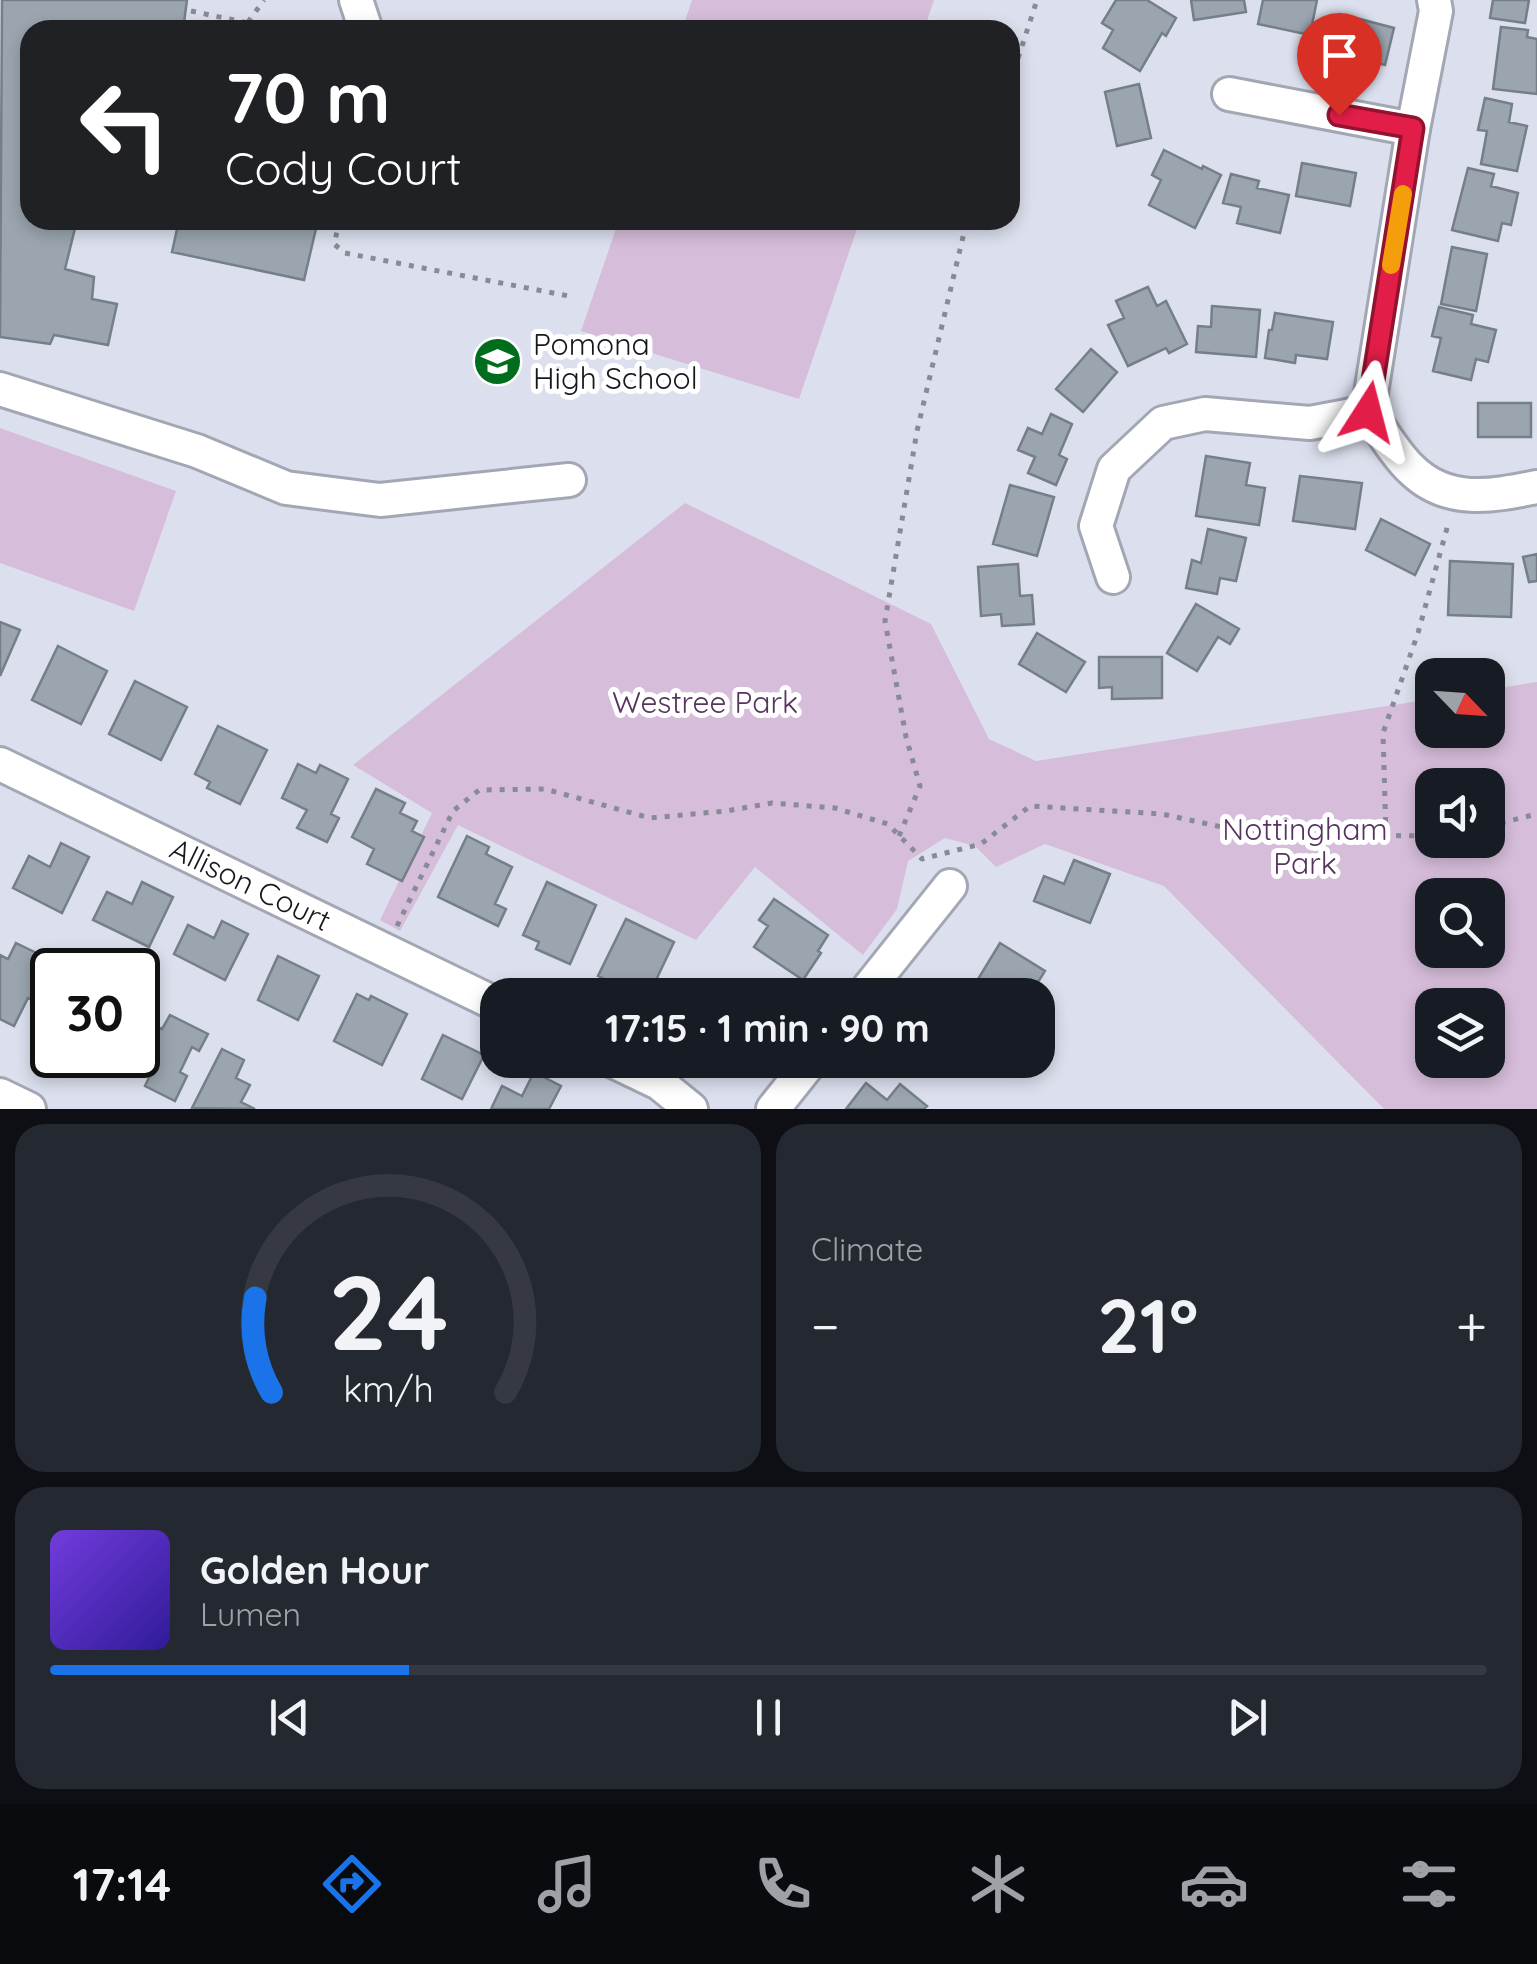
<!DOCTYPE html>
<html lang="en">
<head>
<meta charset="utf-8">
<style>
	body { margin:0; font-family:Quicksand,sans-serif; background:#242831; color:#f1f3f6; height:100vh; display:flex; flex-direction:column; font-size:38px; white-space:nowrap }
	* { box-sizing:border-box; margin:0 }
	p { font-size:32px; color:#9ea1a6 }
	.icon { flex:none; width:55px; height:55px; fill:none; stroke:currentColor; stroke-width:2; stroke-linecap:round; stroke-linejoin:round }
	.map { position:relative; height:1109px; overflow:hidden }
	.details { display:flex; flex-direction:column; gap:15px; padding:15px; background:#0d0f14; flex:1 }
	.details>* { flex:none }
	.banner { position:absolute; left:20px; top:20px; width:1000px; height:210px; border-radius:30px; box-shadow:0 5px 15px #0003; background:#202124; color:#fff; overflow:hidden }
	.needle { width:65px; rotate:115deg }
	.buttons { position:absolute; left:1415px; top:658px; display:grid; gap:20px }
	.buttons a { display:grid; place-items:center; width:90px; height:90px; border-radius:20px; background:#171b24; box-shadow:0 5px 15px #0003; font-size:50px }
	.speed { position:absolute; left:30px; top:948px; display:flex; gap:20px; font-size:50px; font-weight:700; text-align:center }
	.speed>* { display:grid; place-content:center; width:130px; height:130px; border-radius:50%; background:#171b24; box-shadow:0 5px 15px #0003; line-height:1 }
	.speed .limit { border:5px solid #111; border-radius:15px; background:#fff; color:#111 }
	.pin { position:absolute; display:grid; place-items:center; width:85px; height:85px; color:#fff; margin:-102px -42px; border-radius:50% 50% 50% 0; rotate:-45deg; box-shadow:0 0 10px #0007 }
	.pin .icon { rotate:45deg }
	.me { position:absolute; width:110px; margin:-55px; rotate:9deg; stroke-linejoin:round; filter:drop-shadow(0 0 8px #0008) }
	.turn { display:flex; align-items:center; gap:35px; height:210px; padding:0 40px; font-size:45px }
	.turn .icon { width:130px; height:130px; stroke-width:2.5 }
	.turn b { display:block; font-size:70px; line-height:85px }
	.big { font-size:75px; font-weight:700; line-height:1.1 }
	.details .card { flex:1; display:flex; flex-direction:column; justify-content:center; gap:15px; min-width:0; padding:0 35px; border-radius:30px; background:#242831 }
	.details .dial { align-items:center; gap:0 }
	.dial svg { height:260px; overflow:visible; fill:none; stroke:#363941; stroke-width:7; stroke-linecap:round; text-anchor:middle }
	.dial text { fill:#f1f3f6; stroke:none }
	.song { display:flex; align-items:center; gap:30px }
	.cover { width:120px; height:120px; border-radius:15px; background:linear-gradient(135deg,hsl(260 70% 55%),hsl(250 70% 35%)) }
	.played { height:10px; border-radius:5px; background:linear-gradient(90deg,#1a73e8 25%,#363941 25%) }
	.keys { display:flex; justify-content:space-around; direction:ltr }
	.heat { display:flex; justify-content:space-between; align-items:center; font-size:55px; direction:ltr }
	.details .tiles { flex:1; display:grid; gap:15px; grid-template-columns:1fr 1fr }
	.card:last-child { grid-column:span 2 }
	.trip { position:absolute; left:480px; top:978px; width:575px; height:100px; border-radius:30px; background:#171b24; box-shadow:0 5px 15px #0003; font-weight:700; line-height:100px; text-align:center }
	.tab-bar { display:flex; height:160px; justify-content:space-around; align-items:center; background:#090b0e; color:#9ea1a6 }
	.tab-bar .icon { width:70px; height:70px }
	.tab-bar .active { color:#1a73e8 }
	.tab-bar b { font-size:45px; color:#f1f3f6 }
	.map>svg:first-child { display:block }
	.green { fill:#d6bdda; fill-rule:evenodd }
	.building { fill:#9aa5af; stroke:#757f89; stroke-width:2.5 }
	.lines { fill:none; stroke-linecap:round; stroke-linejoin:round }
	.minor-casing { stroke:#a3a7b4; stroke-width:38 }
	.path { stroke:#888b95; stroke-width:5; stroke-dasharray:5 8; stroke-linecap:butt }
	.minor { stroke:#fff; stroke-width:32 }
	.route-casing { stroke:#92132f; stroke-width:25 }
	.route { stroke:#e11d48; stroke-width:18 }
	.slow { stroke:#f59e0b; stroke-width:18 }
	.labels { text-anchor:middle; stroke-width:10; stroke-linejoin:round; paint-order:stroke }
	.poi-label { font-size:30px; fill:#16181d; stroke:#fff; text-anchor:start }
	.park-label { font-size:30px; fill:#57345e; stroke:#fff }
	.street-label { font-size:30px; fill:#16181d; stroke:#fff }
</style>
</head>
<body>
<div class="map">
<svg width="1537" height="1109" viewBox="0 0 1537 1109">
	<rect width="100%" height="100%" fill="#dce0ee"/>
	<path class="green" d="M692 0H934L924 30H682Z
		M619 220H860L799 399 581 331Z
		M0 428 176 491 134 611 0 563Z
		M685 503 931 624 989 739 1036 761 1432 699V730H1488V690L1537 682V1109H1384L1164 886 1045 844 996 867 975 846 945 838 908 861 897 909 863 955 755 867 696 940 458 825 400 931 380 920 432 813 353 765ZM1432 785H1488V840H1432ZM1432 895H1488V950H1432ZM1432 1005H1488V1060H1432Z"/>
	<path class="building" d="M2 0H187L183 30H30V220H77L65 269 94 277 92 299 117 304 108 345 54 335 50 344 0 337Z
		M1116 0H1147L1176 18 1166 36 1162 33 1140 71 1103 48 1113 30 1102 23Z
		M1191 0H1244L1246 12 1194 20Z
		M1263 0H1317L1310 35 1258 24Z
		M1493 0H1529L1525 23 1490 18Z
		M1356 18 1394 28 1385 65 1353 57 1351 65 1323 59 1331 29 1352 34Z
		M1501 27 1528 30 1527 37 1537 39V94L1493 89Z
		M1139 84 1151 138 1117 146 1105 92Z
		M1485 98 1512 104 1509 122 1527 126 1517 171 1481 164 1487 131 1478 130Z
		M1164 150 1202 169 1203 166 1221 175 1195 228 1149 205 1161 180 1152 175Z
		M1302 163 1356 173 1350 206 1296 196Z
		M1468 168 1494 174 1491 186 1518 193 1511 225 1502 223 1498 241 1452 230Z
		M1231 174 1259 181 1257 188 1289 195 1280 233 1237 223 1241 207 1223 203Z
		M179 220H318L304 280 172 252Z
		M1452 247 1487 254 1476 311 1441 304Z
		M1148 287 1157 306 1166 301 1187 344 1169 353 1166 348 1128 366 1108 325 1124 318 1116 301Z
		M1212 306 1260 310 1256 357 1196 352 1198 326 1211 327Z
		M1439 307 1473 315 1471 324 1496 330 1488 362 1476 359 1471 380 1433 371 1441 338 1432 336Z
		M1275 313 1333 322 1327 359 1296 355 1295 363 1265 358 1269 330H1272Z
		M1091 349 1117 372 1083 412 1056 389Z
		M1478 403H1531V437H1478Z
		M1051 414 1072 424 1059 455 1067 459 1056 485 1028 473 1035 457 1018 450 1028 428 1042 434Z
		M1206 456 1250 463 1246 485 1265 488 1259 525 1196 516Z
		M1300 476 1362 483 1355 529 1293 521Z
		M1010 485 1054 497 1037 556 993 544Z
		M1381 519 1430 544 1415 575 1366 550Z
		M1208 529 1246 538 1236 581 1220 578 1217 594 1186 588 1192 560 1201 563Z
		M1537 554V581L1529 582 1523 557Z
		M1450 561 1513 564 1511 617 1448 615Z
		M1018 564 1020 596 1032 595 1034 624 1002 626 1001 614 981 616 978 567Z
		M1196 604 1239 629 1230 644 1218 637 1197 671 1167 653Z
		M0 622 20 630 0 676Z
		M1037 633 1085 662 1066 692 1019 664Z
		M58 646 107 671 81 724 32 700Z
		M1099 657H1162V698L1112 699V687L1099 688Z
		M135 681 187 707 161 760 109 734Z
		M218 726 267 750 240 804 207 788 210 782 195 774Z
		M298 764 316 773 320 765 348 779 331 814 339 818 327 842 297 828 307 810 282 798Z
		M376 789 405 803 400 813 417 821 412 831 424 837 402 881 367 864 374 849 352 837Z
		M467 836 489 847 486 854 512 867 495 904 506 909 498 926 438 897Z
		M61 843 89 857 62 913 13 888 29 856 50 867Z
		M1074 860 1110 874 1090 923 1034 901 1044 876 1064 884Z
		M142 882 173 897 149 947 93 920 107 892 132 904Z
		M547 882 596 905 570 964 536 949 539 942 523 935Z
		M774 899 828 935 818 951 821 953 803 980 754 947 768 926 759 920Z
		M626 919 674 942 649 995H637L598 976Z
		M222 921 248 934 225 980 174 954 188 925 214 938Z
		M16 943 55 962 36 1002 28 998 14 1026 0 1019V955L8 959Z
		M1000 943 1045 971 1030 995H992L975 984Z
		M278 956 319 976 298 1020 258 1000Z
		M697 985 716 995H692Z
		M357 994 369 1000 371 996 407 1014 382 1065 334 1041Z
		M52 1010V1040L40 1034Z
		M170 1015 208 1034 199 1051 192 1047 180 1072 187 1076 175 1101 145 1086 154 1067 130 1055H138V1039L146 1021 162 1029Z
		M443 1035 484 1055 462 1099 422 1079Z
		M222 1049 244 1060 236 1078 250 1085 241 1102 255 1109 192 1108Z
		M930 1060H956L947 1073Z
		M534 1072 561 1086 549 1109H491L502 1086 522 1096Z
		M866 1083 887 1100 900 1084 927 1106 924 1109H846Z"/>
	<g class="lines">
		<defs>
			<g id="minor">
				<path d="M356 0 366 30"/>
				<path d="M1434 0 1436 11 1413 129 1368 412C1382 430 1394 453 1411 469 1447 505 1492 496 1537 487"/>
				<path d="M1229 94 1413 129"/>
				<path d="M0 389 197 451 286 488 380 500 569 480"/>
				<path d="M1113 577 1096 526 1114 469 1163 423 1205 414 1310 423 1368 412"/>
				<path id="s1" d="M0 764 498 1005"/>
				<path d="M863 995 950 886"/>
				<path d="M611 1060 659 1083 691 1109"/>
				<path d="M0 1095 29 1109"/>
				<path d="M773 1109 812 1060"/>
			</g>
		</defs>
		<use href="#minor" class="minor-casing"/>
		<path class="path" d="M191 11 248 23 308 30
			M248 22 264 0
			M1010 83 1037 0
			M340 220 334 244 345 253 574 297
			M1488 826 1537 814
			M1386 835 1383 733 1418 633 1449 521
			M899 836 920 786 906 737 885 621 917 431 967 220
			M397 926 453 811 479 790 545 789 650 818 726 811 772 803 835 808 888 824 922 859 981 844 1030 806 1162 814 1254 834 1432 836"/>
		<use href="#minor" class="minor"/>
	</g>
	<g class="lines">
		<defs>
			<path id="route" d="M1339 115 1413 128 1368 412"/>
		</defs>
		<use href="#route" class="route-casing"/>
		<use href="#route" class="route"/>
		<path class="slow" d="M1391 265 1403 194"/>
	</g>
	<defs>
		<symbol id="school-disc" viewBox="-11 -11 22 22"><circle r="9.5" fill="#006d1d" stroke="#fff"/><path d="M0-5L7-2L0 1L-7-2ZM-4 1L0 2.5L4 1V4Q0 6-4 4Z" fill="#fff"/></symbol>
	</defs>
	<g fill-rule="evenodd">
		<use href="#school-disc" x="470" y="334" width="55" height="55"/>
	</g>
	<g class="labels">
		<g class="poi-label">
			<text x="533" y="355">Pomona<tspan x="533" dy="34">High School</tspan></text>
		</g>
		<g class="park-label">
			<text x="705" y="713">Westree Park</text>
			<text x="1305" y="840">Nottingham<tspan x="1305" dy="34">Park</tspan></text>
		</g>
		<g class="street-label">
			<text dy="10" stroke="none"><textPath href="#s1" startOffset="278">Allison Court</textPath></text>
		</g>
	</g>
</svg>
<div class="buttons">
<a><svg class="needle" viewBox="-14 -14 28 28"><path d="M0-13l5 13h-10z" fill="#e53935"/><path d="M0 13l5-13h-10z" fill="#9ea1a6"/></svg></a>
<a><svg class="icon" aria-label="sound" viewBox="0 0 24 24"><path d="M4 9h4l5-4v14l-5-4H4zM17 9q2 3 0 6"/></svg></a>
<a><svg class="icon" aria-label="search" viewBox="0 0 24 24"><circle cx="10" cy="10" r="6"/><path d="M15 15l6 6"/></svg></a>
<a><svg class="icon" aria-label="layers" viewBox="0 0 24 24"><path d="M12 4l9 5-9 5-9-5zM3 14l9 5 9-5"/></svg></a>
</div>
<div class="speed"><div class="limit">30</div></div>
<div class="pin" style="left:1339px;top:115px;background:#d93025"><svg class="icon" aria-label="arrive" viewBox="0 0 24 24"><path d="M6 21V4h12l-3 4 3 4H6"/></svg></div>
<svg class="me" style="left:1368px;top:412px" viewBox="-20 -20 40 40"><path d="M0-17L14 15 0 8-14 15z" fill="#e11d48" stroke="#fff" stroke-width="4"/></svg>
<div class="trip">17:15 · 1 min · 90 m</div>
<div class="banner">
<div class="turn"><svg class="icon" aria-label="left" viewBox="0 0 24 24"><path d="M17 20v-9H6M10 6l-5 5 5 5"/></svg><div><b>70 m</b>Cody Court</div></div>
</div>
</div>
<section class="details">
<div class="tiles">
<div class="card dial"><svg viewBox="0 0 100 80">
<path d="M14 69A42 42 0 1 1 86 69"/>
<path d="M14 69A42 42 0 0 1 9 40" stroke="#1a73e8"/>
<text x="50" y="56" font-size="32" font-weight="700">24</text>
<text x="50" y="72" font-size="11">km/h</text>
</svg></div>
<div class="card"><p>Climate</p>
<div class="heat"><a>−</a><b class="big">21°</b><a>+</a></div>
</div>
<div class="card">
<div class="song"><i class="cover"></i><div><b>Golden Hour</b><p>Lumen</p></div></div>
<div class="played"></div>
<div class="keys"><svg class="icon" aria-label="previous" viewBox="0 0 24 24"><path d="M18 5L8 12l10 7zM5 5v14"/></svg><svg class="icon" aria-label="pause" viewBox="0 0 24 24"><path d="M8 5v14M16 5v14"/></svg><svg class="icon" aria-label="next" viewBox="0 0 24 24"><path d="M6 5l10 7-10 7zM19 5v14"/></svg></div>
</div>
</div>
</section>
<nav class="tab-bar">
<b>17:14</b>
<svg class="icon active" aria-label="directions" viewBox="0 0 24 24"><path d="M12 3l9 9-9 9-9-9zM9 14v-3h6M13 9l2 2-2 2"/></svg>
<svg class="icon" aria-label="music" viewBox="0 0 24 24"><path d="M9 18V5l10-2v13"/><circle cx="6" cy="18" r="3"/><circle cx="16" cy="16" r="3"/></svg>
<svg class="icon" aria-label="phone" viewBox="0 0 24 24"><path d="M5 4h4l2 5-3 2q2 4 5 5l2-3 5 2v4C11 20 4 13 5 4z"/></svg>
<svg class="icon" aria-label="climate" viewBox="0 0 24 24"><path d="M12 3v18M4 7l16 10M4 17L20 7"/></svg>
<svg class="icon" aria-label="car" viewBox="0 0 24 24"><path d="M5 17H2v-5l4-1 3-4h7l3 4 3 1v5h-3M9 17h6M6 11h13"/><circle cx="7" cy="17" r="2"/><circle cx="17" cy="17" r="2"/></svg>
<svg class="icon" aria-label="filters" viewBox="0 0 24 24"><path d="M4 7h16M4 17h16"/><circle cx="9" cy="7" r="2"/><circle cx="15" cy="17" r="2"/></svg>
</nav>
</body>
</html>
